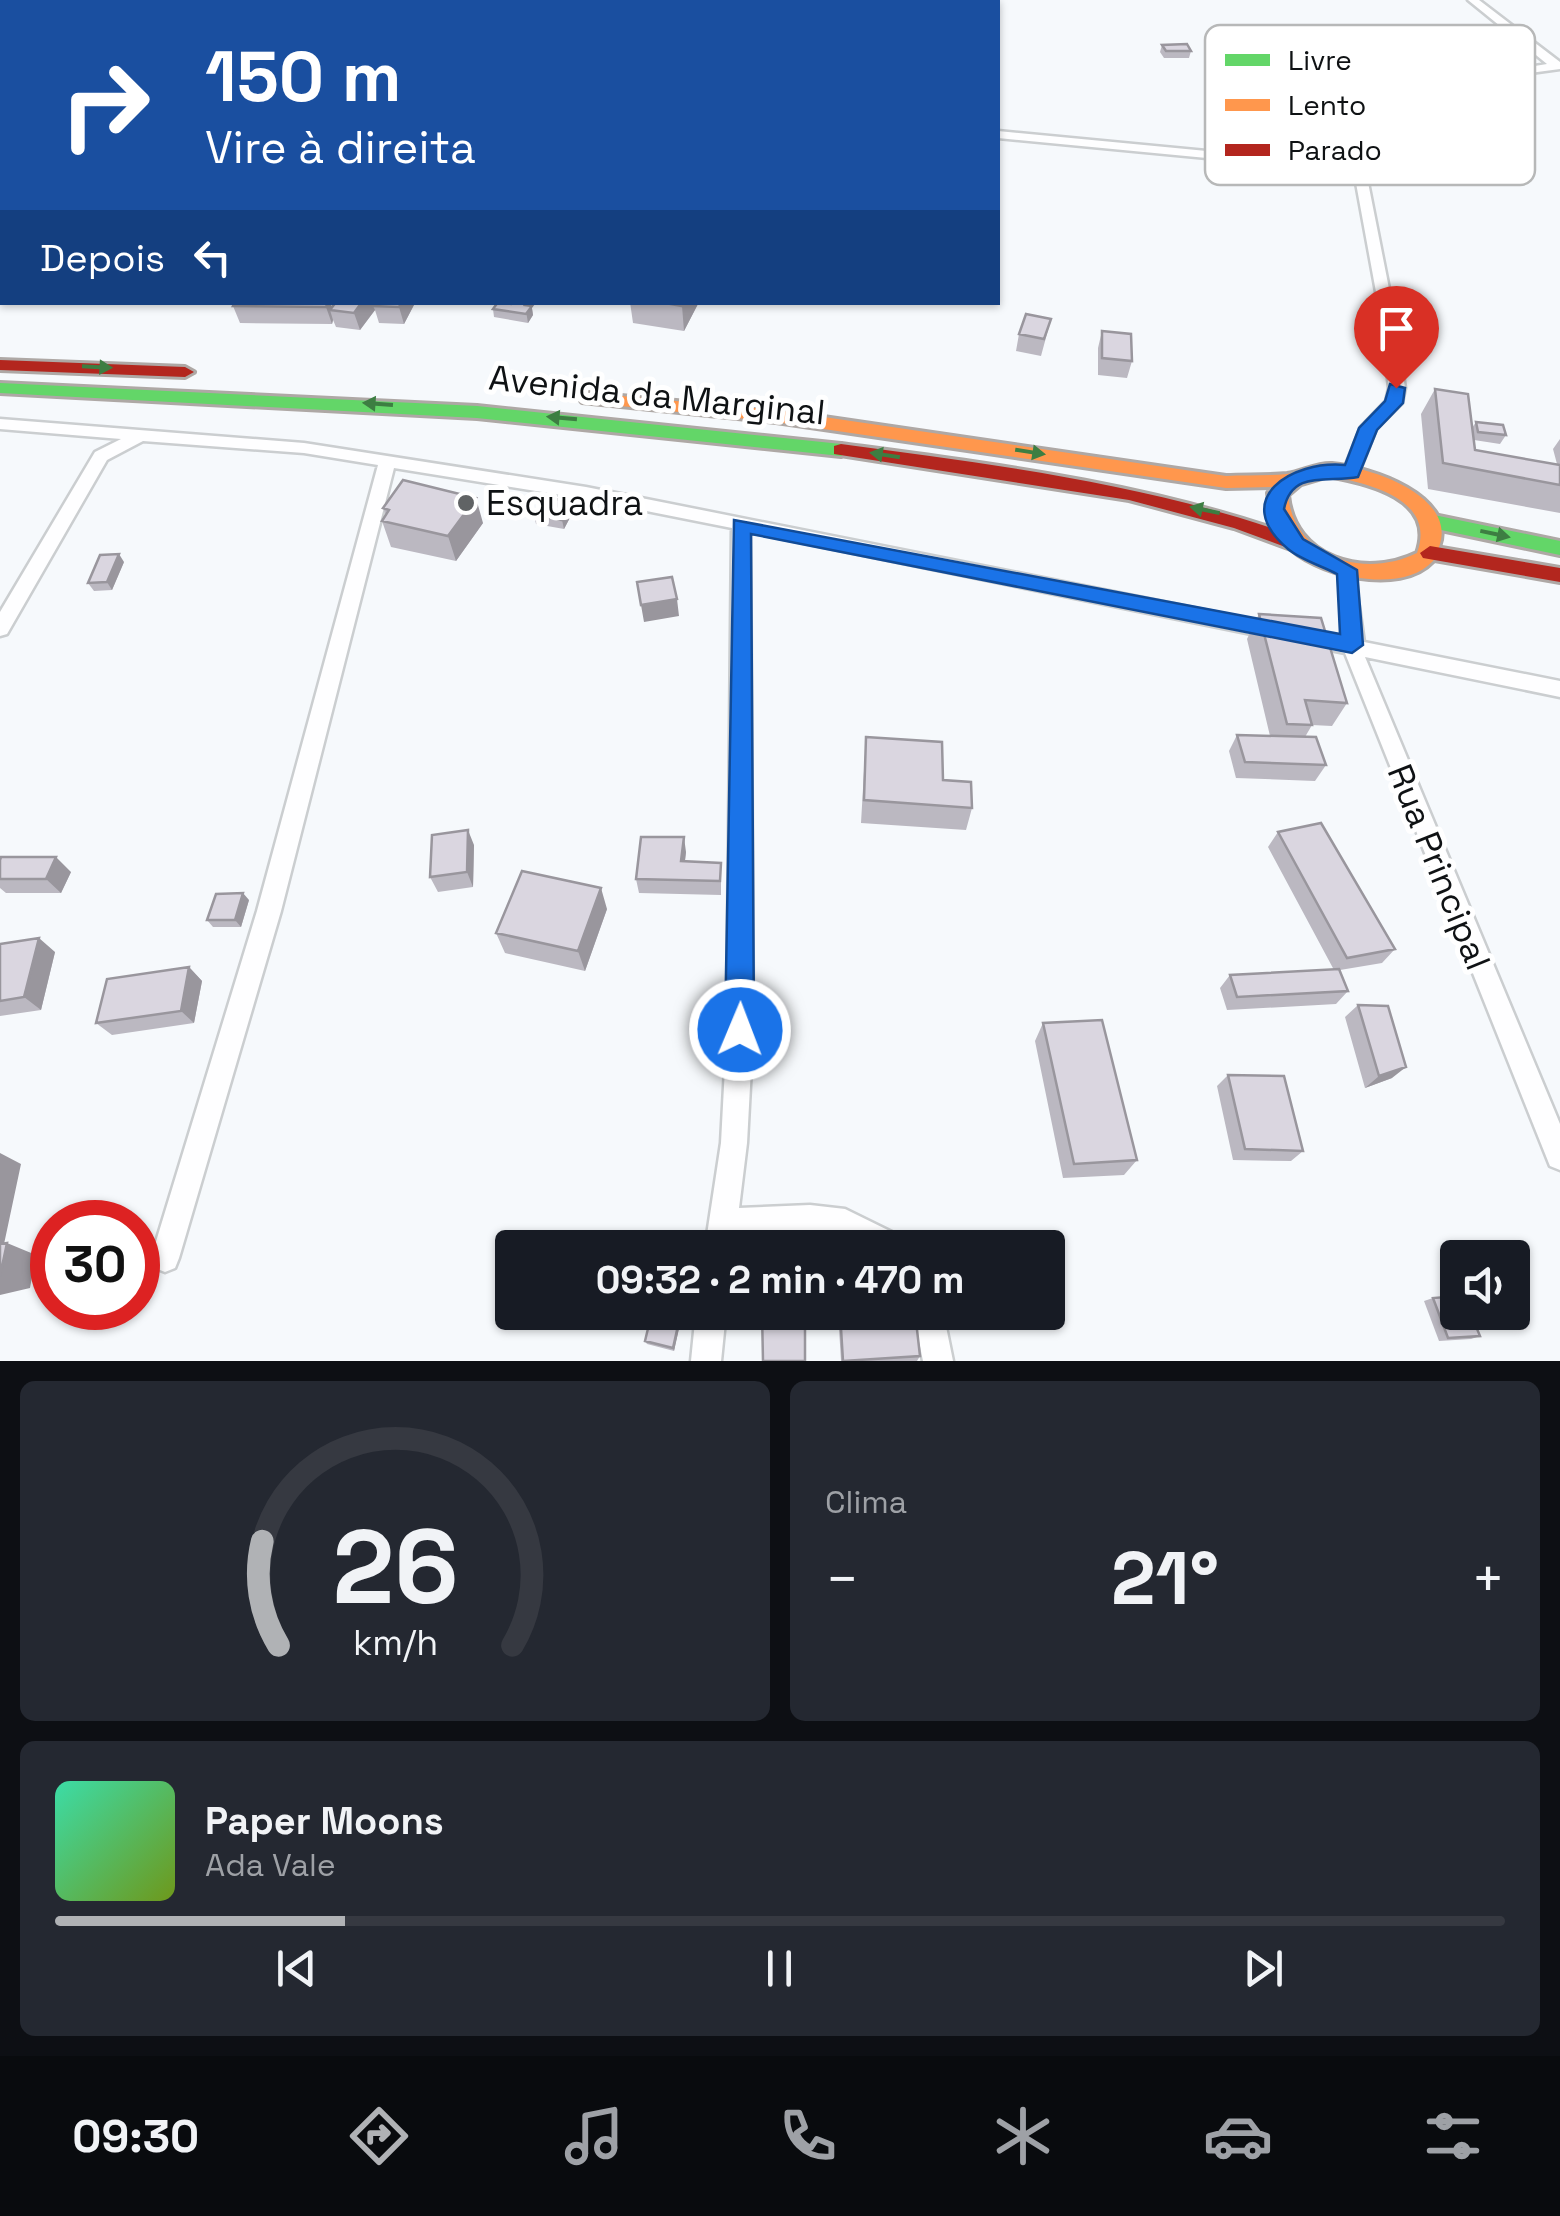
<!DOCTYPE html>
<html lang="pt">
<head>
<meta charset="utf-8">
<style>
	body { margin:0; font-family:"Space Grotesk",sans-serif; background:#242831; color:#f1f3f6; height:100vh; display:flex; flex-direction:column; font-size:38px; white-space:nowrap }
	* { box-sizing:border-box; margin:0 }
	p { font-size:32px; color:#9ea1a6 }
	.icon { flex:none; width:55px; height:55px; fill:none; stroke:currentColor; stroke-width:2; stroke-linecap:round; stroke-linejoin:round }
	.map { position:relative; height:1361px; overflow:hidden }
	.details { display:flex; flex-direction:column; gap:20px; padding:20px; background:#0d0f14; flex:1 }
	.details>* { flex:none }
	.guide { position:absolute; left:0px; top:0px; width:1000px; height:305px; box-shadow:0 2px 8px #0004; background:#1a4fa0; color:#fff; overflow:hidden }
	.buttons { position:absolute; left:1440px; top:1240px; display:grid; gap:20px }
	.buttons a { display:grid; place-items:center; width:90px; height:90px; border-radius:10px; background:#171b24; box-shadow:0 2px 8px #0004; font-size:50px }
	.speed { position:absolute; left:30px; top:1200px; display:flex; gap:20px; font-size:50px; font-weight:700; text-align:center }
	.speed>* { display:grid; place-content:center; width:130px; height:130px; border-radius:50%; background:#171b24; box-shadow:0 2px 8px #0004; line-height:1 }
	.speed .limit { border:15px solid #d22; background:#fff; color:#111 }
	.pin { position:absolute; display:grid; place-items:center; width:85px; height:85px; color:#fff; margin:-102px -42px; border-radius:50% 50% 50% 0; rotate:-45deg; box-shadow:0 0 10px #0007 }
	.pin .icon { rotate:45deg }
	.me { position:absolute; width:110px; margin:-55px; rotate:1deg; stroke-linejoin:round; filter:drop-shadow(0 0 8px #0008) }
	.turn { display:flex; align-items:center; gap:35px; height:210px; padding:0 40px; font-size:45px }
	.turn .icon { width:130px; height:130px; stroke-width:2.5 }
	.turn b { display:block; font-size:70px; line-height:85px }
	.then { display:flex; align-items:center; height:95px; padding:0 40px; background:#0003; gap:20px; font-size:38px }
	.big { font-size:75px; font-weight:800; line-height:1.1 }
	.details .widget { flex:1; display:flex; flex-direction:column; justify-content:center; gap:15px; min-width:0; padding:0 35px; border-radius:15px; background:#242831 }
	.details .dial { align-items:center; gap:0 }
	.dial svg { height:260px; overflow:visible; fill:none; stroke:#363941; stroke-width:7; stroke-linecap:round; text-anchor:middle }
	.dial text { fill:#f1f3f6; stroke:none }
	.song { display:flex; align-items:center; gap:30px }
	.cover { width:120px; height:120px; border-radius:15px; background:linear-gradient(135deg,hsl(160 70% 55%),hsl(80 70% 35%)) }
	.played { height:10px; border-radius:5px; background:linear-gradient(90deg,#b0b2b5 20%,#363941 20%) }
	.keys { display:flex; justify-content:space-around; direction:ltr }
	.heat { display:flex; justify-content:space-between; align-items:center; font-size:55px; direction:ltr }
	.details .tiles { flex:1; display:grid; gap:20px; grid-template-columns:1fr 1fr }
	.widget:last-child { grid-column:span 2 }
	.trip { position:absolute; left:495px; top:1230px; width:570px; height:100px; border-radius:10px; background:#171b24; box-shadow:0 2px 8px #0004; font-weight:800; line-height:100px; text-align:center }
	.menu { display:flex; height:160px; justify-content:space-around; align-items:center; background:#090b0e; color:#9ea1a6 }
	.menu .icon { width:70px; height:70px }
	.menu .selected { color:#b0b2b5 }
	.menu b { font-size:45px; color:#f1f3f6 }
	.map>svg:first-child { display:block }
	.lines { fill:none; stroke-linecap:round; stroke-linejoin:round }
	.street-casing { stroke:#cbced0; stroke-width:5 }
	.fast-casing { stroke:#aea8a5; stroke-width:6 }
	.slow-casing { stroke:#aea8a5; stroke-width:6 }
	.jam-casing { stroke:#aea8a5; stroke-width:6 }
	.street { fill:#fefeff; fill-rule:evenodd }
	.fast { fill:#63d668; fill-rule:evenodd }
	.slow { fill:#ff974d; fill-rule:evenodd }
	.jam { fill:#b3261e; fill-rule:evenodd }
	.wall { fill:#bbb8c1 }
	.shaded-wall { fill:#99969d }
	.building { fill:#dad6e0; stroke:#99969d; stroke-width:2.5 }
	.oneway { fill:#3d7e42 }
	.route { fill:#1a73e8; stroke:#114b97; stroke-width:2.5 }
	.poi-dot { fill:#606365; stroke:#fff; stroke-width:4 }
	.labels { text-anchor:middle; stroke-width:10; stroke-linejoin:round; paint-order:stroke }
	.street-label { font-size:35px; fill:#0f1214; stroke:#fff }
	.poi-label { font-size:35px; fill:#0f1214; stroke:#fff; text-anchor:start }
	.key { fill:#fff; stroke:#b7b8b8; stroke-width:2.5 }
	.key-label { font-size:28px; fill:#0f1214 }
</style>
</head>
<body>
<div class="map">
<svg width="1560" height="1361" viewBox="0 0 1560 1361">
	<rect width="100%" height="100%" fill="#f6f9fc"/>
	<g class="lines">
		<defs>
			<path id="street" d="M1468 0H1479L1560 62V69L1523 74 1348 81 1395 319 1405 388 1402 403 1376 429 1359 472 1351 478 1343 472 1361 427 1386 401 1389 388 1381 319 1354 172 998 138V131L1352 165 1338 77 1352 72 1523 68 1547 64Z
				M0 419 304 443 586 487 1344 638 1338 570 1347 563 1353 565 1364 642 1560 681V697L1365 657 1560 1124V1170L1550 1166 1345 653 750 532 753 1030 747 1143 739 1208 810 1205 845 1209 904 1238 908 1248H863L843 1237 810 1233 735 1236 733 1248H705L721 1143 727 1030 732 528 586 499 394 468 281 911 179 1258 175 1268 165 1272 155 1268 151 1258 257 911 378 465 304 453 143 441 107 460 7 634 0 636V612L95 452 121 439 0 429Z
				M696 1312H726L721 1361H691Z
				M913 1312H943L953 1361H923Z"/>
			<path id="fast" d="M0 383 477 406 841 444 850 450 841 456 477 418 0 393Z
				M1429 514 1560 541V555L1422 526 1419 521 1422 516Z"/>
			<path id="slow" d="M588 393 776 410 1226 476C1246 475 1267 476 1287 474 1302 472 1317 463 1332 464 1370 467 1458 496 1439 547 1438 550 1435 559 1433 561 1400 597 1313 575 1285 543 1272 528 1270 511 1268 493L1273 487 1226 488 776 422 582 402 579 398ZM1328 476C1368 483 1437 499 1417 553 1364 579 1294 558 1288 495L1301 484Z"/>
			<path id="jam" d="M0 360 185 367 194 372 185 377 0 370Z
				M841 444C998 465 1153 484 1303 539L1306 544 1296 551 1234 528 1129 500 834 454V446Z
				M1430 546 1560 568V582L1423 558 1420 553Z"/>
		</defs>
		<use href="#street" class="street-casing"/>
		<use href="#fast" class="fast-casing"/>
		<use href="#slow" class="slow-casing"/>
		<use href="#jam" class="jam-casing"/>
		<use href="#street" class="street"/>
		<use href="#fast" class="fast"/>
		<use href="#slow" class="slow"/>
		<use href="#jam" class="jam"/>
	</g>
	<path class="wall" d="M1162 45 1191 51 1189 58H1164L1160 52Z
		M1299 71 1332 75 1330 83 1300 84 1296 79Z
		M235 302H330L332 307 415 303 404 324 379 323 375 310 360 330 336 327 333 320 332 324 240 323 233 306Z
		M512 302H531L533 315 528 323 494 317 493 309 511 304Z
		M630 302H699L684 331 633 323Z
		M1051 319 1041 356 1016 351 1019 334Z
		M1102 331 1132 361 1127 378 1098 375V348Z
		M1435 389 1472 428 1476 422 1506 435 1500 444 1474 440 1475 450 1557 464 1553 449 1560 439V513L1428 489 1421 414Z
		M383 508 483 523 456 561 391 547 382 521 386 515Z
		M574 510 564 529 536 524 534 515Z
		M124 562 112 590 94 591 88 583Z
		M1259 614 1347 703 1332 726 1312 725 1305 737 1326 765 1315 781 1236 778 1229 751 1237 735 1270 736 1247 639Z
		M866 737 943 780 972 808 966 830 861 823Z
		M1278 832 1395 949 1382 963 1340 970 1348 991 1336 1004 1227 1010 1220 988 1230 975 1334 970 1268 847Z
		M474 845 473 887 438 892 430 877Z
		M686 852 685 861 721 863V895L639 893 636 879Z
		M0 860 71 872 61 893H6L0 888Z
		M249 900 241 927H213L207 920Z
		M607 909 585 971 505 953 496 933Z
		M0 944 55 952 41 1010 0 1016Z
		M189 967 202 981 194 1023 112 1035 96 1023Z
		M1358 1005 1392 1078 1365 1088 1345 1017Z
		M1043 1023 1137 1160 1124 1175 1063 1178 1035 1041Z
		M1228 1075 1303 1151 1291 1161 1233 1160 1217 1086Z
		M1433 1298 1480 1336 1471 1339 1439 1341 1424 1301Z
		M570 1312H634L631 1328Z
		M838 1312H915L920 1356 917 1361H841Z
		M682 1315 674 1351 647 1344 645 1341Z"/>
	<path class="shaded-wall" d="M328 302H330L333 310H330L333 320 332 324 326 307Z
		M362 302H381L373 306 375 310 360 330 354 313Z
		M402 302 415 303 404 324 399 307Z
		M527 302H531L533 315 528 323 525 305Z
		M684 302H699L684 331 682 306Z
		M476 498 483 523 456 561 448 536Z
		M572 502 574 510 564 529 562 520Z
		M119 554 124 562 112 590 107 582Z
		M677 599 679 616 644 622 641 605Z
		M468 830 474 845 473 887 467 872Z
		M684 837 686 852 683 876 681 861Z
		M56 857 71 872 61 893 46 879Z
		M601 888 607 909 585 971 578 951Z
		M243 893 249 900 241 927 235 920Z
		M39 938 55 952 41 1010 24 997Z
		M189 967 202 981 194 1023 181 1011Z
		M1406 1067 1392 1078 1365 1088 1379 1076Z
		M0 1153 21 1164 0 1263Z
		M7 1243 36 1255 30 1288 0 1295V1276Z
		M629 1312H634L631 1328 626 1321Z
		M681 1312 682 1315 674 1351 673 1348Z"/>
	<path class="building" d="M1187 44 1191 51H1166L1162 45Z
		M235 302H328L326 307 233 306Z
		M336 302H362L354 313 330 310Z
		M375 302H402L399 307 373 306Z
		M498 302 511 304 512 302H527L525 305 532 306 526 314 493 309Z
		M660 302H684L682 306Z
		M1026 314 1051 319 1044 339 1019 334Z
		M1102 331 1131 334 1132 361 1102 358Z
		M1435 389 1468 394 1475 450 1560 465V485L1443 463Z
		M1476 422 1503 425 1506 435 1478 432Z
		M403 480 476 498 448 536 382 521 389 510 383 508Z
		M545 497 572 502 562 520 534 515Z
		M119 554 107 582 88 583 100 555Z
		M672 577 677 599 641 605 637 582Z
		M1259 614 1321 618 1347 703 1305 700 1312 725 1287 724Z
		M1237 735 1316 737 1326 765 1245 762Z
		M866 737 942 742 943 780 971 782 972 808 864 800Z
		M1321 823 1395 949 1347 958 1278 832Z
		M468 830 467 872 430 877 432 835Z
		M641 837H684L681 861 721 863 720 881 636 879Z
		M1 857H56L46 879H0V860Z
		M522 871 601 888 578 951 496 933Z
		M243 893 235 920H207L216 894Z
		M39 938 24 997 0 1001V944Z
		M189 967 181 1011 96 1023 107 979Z
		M1339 969 1348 991 1237 997 1230 975Z
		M1358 1005 1388 1006 1406 1067 1379 1076Z
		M1102 1020 1137 1160 1074 1164 1043 1023Z
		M1228 1075 1284 1076 1303 1151 1245 1149Z
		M7 1243 0 1276V1244Z
		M1458 1296V1312H1470L1480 1336 1448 1338 1433 1298Z
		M593 1312H629L626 1321Z
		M652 1312H681L673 1348 645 1341Z
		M762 1312H805V1361H763Z
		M840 1312H915L920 1356 843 1361Z"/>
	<defs><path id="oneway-solid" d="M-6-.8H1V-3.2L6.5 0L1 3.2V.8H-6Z" transform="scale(2.5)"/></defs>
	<g class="oneway">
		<use href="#oneway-solid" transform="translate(97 367) rotate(3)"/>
		<use href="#oneway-solid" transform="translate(378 404) rotate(-176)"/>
		<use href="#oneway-solid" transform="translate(562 418) rotate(-175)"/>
		<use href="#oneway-solid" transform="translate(1030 452) rotate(9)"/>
		<use href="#oneway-solid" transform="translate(885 455) rotate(-171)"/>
		<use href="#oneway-solid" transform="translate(1205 510) rotate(-168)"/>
		<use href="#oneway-solid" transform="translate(1495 534) rotate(12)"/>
	</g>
	<path class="route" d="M1390 384 1405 388 1403 403 1377 430 1358 477C1329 483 1292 469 1284 509L1303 539 1357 570 1363 645 1352 653 751 534 754 1030 750 1040 740 1044 729 1040 725 1030 734 520 1340 634 1337 574C1322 566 1301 560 1288 549 1229 499 1292 460 1345 465L1359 428 1385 401Z"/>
	<circle class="poi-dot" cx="466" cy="503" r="10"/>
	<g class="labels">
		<g class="street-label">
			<text transform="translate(657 395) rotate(6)" y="12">Avenida da Marginal</text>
			<text transform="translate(1439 867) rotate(68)" y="12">Rua Principal</text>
		</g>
		<g class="poi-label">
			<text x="486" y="515">Esquadra</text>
		</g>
	</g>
	<rect x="1205" y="25" width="330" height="160" rx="15" class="key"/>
	<rect x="1225" y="54" width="45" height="12" fill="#63d668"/>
	<rect x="1225" y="99" width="45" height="12" fill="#ff974d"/>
	<rect x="1225" y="144" width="45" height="12" fill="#b3261e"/>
	<g class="key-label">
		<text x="1288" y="70">Livre</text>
		<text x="1288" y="115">Lento</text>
		<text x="1288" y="160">Parado</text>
	</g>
</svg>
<div class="buttons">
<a><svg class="icon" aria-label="sound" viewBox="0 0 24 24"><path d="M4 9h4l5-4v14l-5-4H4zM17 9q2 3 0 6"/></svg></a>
</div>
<div class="speed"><div class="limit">30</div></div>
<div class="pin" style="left:1396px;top:388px;background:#d93025"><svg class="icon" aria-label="arrive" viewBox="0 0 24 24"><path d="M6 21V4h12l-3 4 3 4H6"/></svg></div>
<svg class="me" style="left:740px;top:1030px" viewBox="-20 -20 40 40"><circle r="17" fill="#1a73e8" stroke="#fff" stroke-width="3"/><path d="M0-11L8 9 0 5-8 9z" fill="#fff"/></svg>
<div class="trip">09:32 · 2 min · 470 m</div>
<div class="guide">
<div class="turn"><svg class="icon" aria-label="right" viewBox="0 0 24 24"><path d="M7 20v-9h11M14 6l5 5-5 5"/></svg><div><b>150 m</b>Vire à direita</div></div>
<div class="then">Depois<svg class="icon" aria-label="left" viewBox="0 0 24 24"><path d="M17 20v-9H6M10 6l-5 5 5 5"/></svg></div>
</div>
</div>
<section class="details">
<div class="tiles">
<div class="widget dial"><svg viewBox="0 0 100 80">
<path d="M14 69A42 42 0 1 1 86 69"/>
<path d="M14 69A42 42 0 0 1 9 37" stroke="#b0b2b5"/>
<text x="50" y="56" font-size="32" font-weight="700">26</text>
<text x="50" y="72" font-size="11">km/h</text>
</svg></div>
<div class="widget"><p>Clima</p>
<div class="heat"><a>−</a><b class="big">21°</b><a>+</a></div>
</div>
<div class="widget">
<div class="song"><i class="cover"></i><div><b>Paper Moons</b><p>Ada Vale</p></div></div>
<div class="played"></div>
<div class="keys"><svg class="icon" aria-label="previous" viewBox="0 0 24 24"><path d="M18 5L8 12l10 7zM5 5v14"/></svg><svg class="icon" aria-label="pause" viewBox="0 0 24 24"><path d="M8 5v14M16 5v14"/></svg><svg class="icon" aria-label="next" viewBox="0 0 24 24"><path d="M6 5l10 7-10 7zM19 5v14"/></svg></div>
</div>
</div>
</section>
<nav class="menu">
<b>09:30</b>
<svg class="icon selected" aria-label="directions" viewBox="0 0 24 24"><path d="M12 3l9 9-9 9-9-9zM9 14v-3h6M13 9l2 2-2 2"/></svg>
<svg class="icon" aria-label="music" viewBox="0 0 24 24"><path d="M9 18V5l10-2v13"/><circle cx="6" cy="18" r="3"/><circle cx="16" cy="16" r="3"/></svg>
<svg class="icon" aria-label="phone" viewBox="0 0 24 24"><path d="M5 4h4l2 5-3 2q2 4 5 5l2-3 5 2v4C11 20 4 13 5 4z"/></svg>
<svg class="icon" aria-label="climate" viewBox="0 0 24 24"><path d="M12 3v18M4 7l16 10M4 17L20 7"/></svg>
<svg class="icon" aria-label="car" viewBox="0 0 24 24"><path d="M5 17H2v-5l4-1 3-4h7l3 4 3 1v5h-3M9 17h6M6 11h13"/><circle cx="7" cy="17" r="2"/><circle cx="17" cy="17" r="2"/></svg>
<svg class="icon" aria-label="filters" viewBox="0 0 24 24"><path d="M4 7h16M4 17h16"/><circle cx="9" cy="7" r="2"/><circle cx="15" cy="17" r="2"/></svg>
</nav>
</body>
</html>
